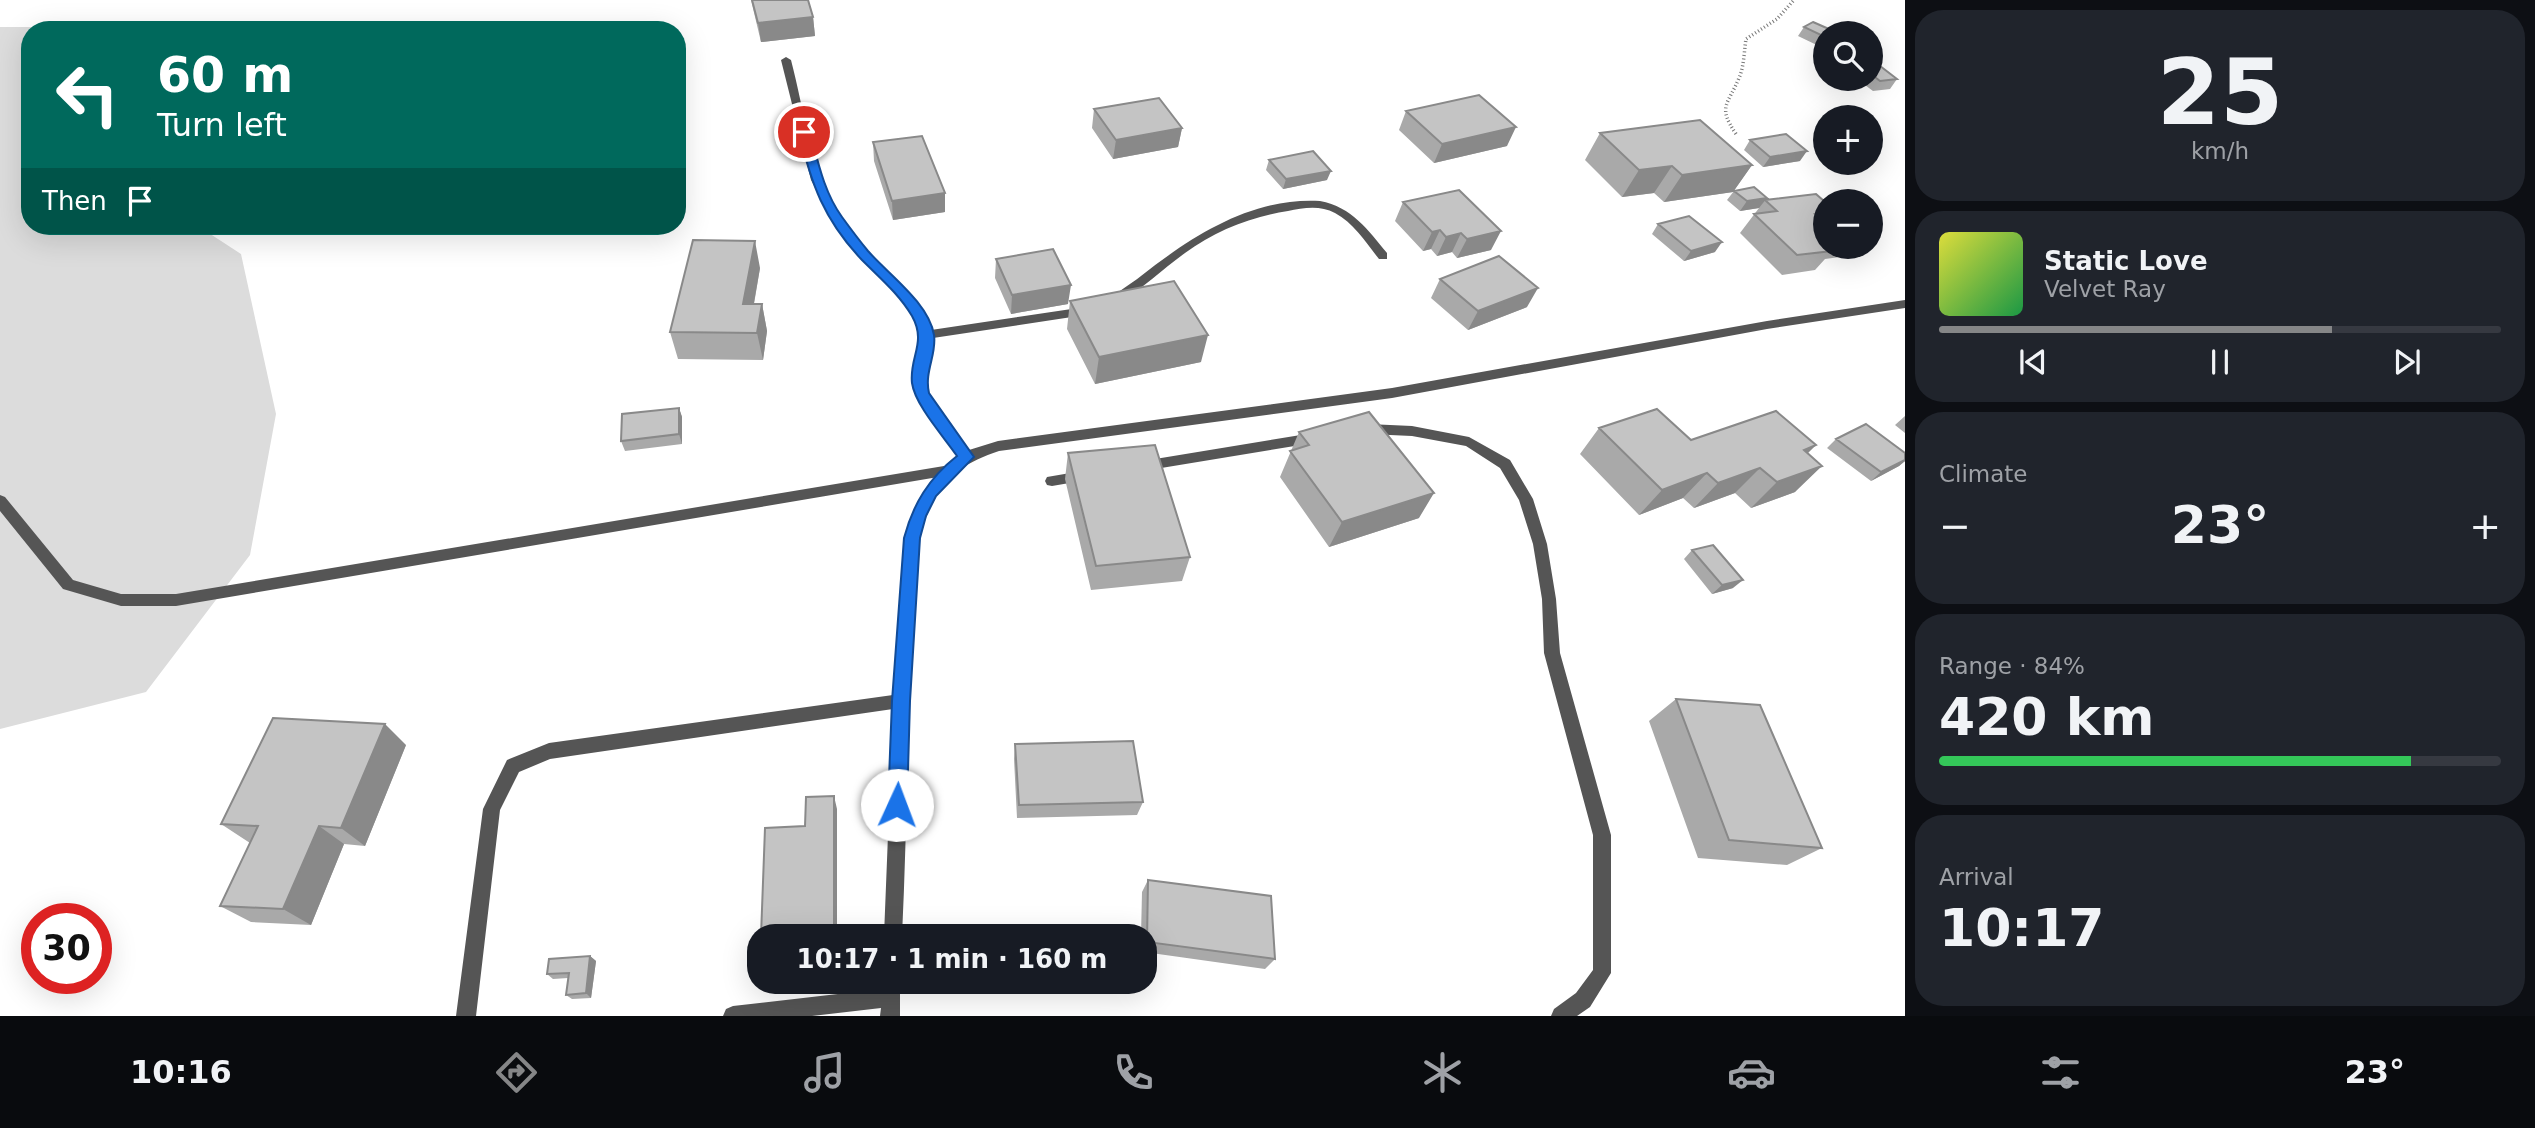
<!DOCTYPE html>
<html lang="en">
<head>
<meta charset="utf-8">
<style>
	body { margin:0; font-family:"DejaVu Sans",sans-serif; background:#20242c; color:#f1f3f6; height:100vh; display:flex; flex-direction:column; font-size:26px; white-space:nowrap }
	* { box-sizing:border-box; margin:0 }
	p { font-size:23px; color:#9ea1a6 }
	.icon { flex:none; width:38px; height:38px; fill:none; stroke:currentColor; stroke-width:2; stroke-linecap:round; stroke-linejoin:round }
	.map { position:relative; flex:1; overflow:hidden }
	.panel { display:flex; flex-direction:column; gap:10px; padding:10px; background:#0d0f14; width:630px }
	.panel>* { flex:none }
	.hud { position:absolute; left:21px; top:21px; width:665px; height:214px; border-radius:28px; box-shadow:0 7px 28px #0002; background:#00695c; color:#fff; overflow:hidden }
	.tools { position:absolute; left:1813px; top:21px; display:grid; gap:14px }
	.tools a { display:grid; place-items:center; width:70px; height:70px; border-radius:50%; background:#171b24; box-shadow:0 7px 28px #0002; font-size:35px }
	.speed { position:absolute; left:21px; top:903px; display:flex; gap:14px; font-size:35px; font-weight:700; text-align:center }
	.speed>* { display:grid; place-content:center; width:91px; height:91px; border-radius:50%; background:#171b24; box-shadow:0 7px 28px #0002; line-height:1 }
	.speed .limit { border:10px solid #d22; background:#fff; color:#111 }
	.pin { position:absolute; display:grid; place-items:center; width:60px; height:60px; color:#fff; margin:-30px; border:4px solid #fff; border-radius:50%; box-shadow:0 2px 7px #0007 }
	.me { position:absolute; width:77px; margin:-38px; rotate:2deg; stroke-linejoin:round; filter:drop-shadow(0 0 5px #0008) }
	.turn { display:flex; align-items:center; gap:24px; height:147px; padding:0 21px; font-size:32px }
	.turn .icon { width:91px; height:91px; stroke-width:2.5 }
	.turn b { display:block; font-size:49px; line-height:60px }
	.then { display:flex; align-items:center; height:66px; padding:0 21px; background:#0003; gap:14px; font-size:26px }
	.big { font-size:52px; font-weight:700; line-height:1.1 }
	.panel .tile { flex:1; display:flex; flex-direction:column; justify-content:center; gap:10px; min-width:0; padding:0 24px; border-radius:28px; background:#20242c }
	.panel .dial { align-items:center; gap:0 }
	.dial b { font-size:91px; line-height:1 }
	.song { display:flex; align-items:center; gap:21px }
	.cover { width:84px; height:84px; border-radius:10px; background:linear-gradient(135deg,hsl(60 70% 55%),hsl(140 70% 35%)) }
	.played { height:7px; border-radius:4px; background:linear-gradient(90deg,#858687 70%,#363941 70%) }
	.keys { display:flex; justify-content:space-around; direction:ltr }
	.heat { display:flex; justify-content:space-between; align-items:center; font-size:38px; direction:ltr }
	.charge { height:10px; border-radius:5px; background:linear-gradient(90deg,#34c759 84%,#363941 0) }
	.trip { position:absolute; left:747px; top:924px; width:410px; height:70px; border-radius:28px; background:#171b24; box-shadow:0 7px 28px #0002; font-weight:700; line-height:70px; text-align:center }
	.dock { display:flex; height:112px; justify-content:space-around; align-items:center; background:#090b0e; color:#9ea1a6 }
	.dock .icon { width:49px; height:49px }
	.dock .current { color:#858687 }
	.dock b { font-size:32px; color:#f1f3f6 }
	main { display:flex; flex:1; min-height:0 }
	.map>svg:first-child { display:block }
	.green { fill:#dcdcdc }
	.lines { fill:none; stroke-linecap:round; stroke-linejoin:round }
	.path { stroke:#777; stroke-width:3.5; stroke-dasharray:1 2.5; stroke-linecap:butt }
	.service { fill:#555; fill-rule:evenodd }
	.minor { fill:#555; fill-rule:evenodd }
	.wall { fill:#a9a9a9 }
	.shaded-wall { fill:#898989 }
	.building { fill:#c4c4c4; stroke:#898989; stroke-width:2 }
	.route { fill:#1a73e8; stroke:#114b97; stroke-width:2 }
</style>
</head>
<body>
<main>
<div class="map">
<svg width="1905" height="1016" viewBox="0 0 1905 1016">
	<rect width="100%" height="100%" fill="#fff"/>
	<path class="green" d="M0 27H48L54 30H30V226H198L241 254 276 414 250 555 146 692 0 729Z"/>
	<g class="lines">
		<path class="path" d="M1736 134C1717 106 1728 105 1739 78 1744 67 1744 52 1746 39L1777 19 1794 0"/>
		<path class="service" d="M950 465 957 470 950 475 176 606H121L63 589 0 511V495L5 497 73 580 121 594H176Z"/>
		<path class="minor" d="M786 57 791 60C804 110 811 168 838 213 866 257 909 282 931 330L1085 307 1091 311 1085 315 933 338 925 381 929 393 969 450 998 441 1392 388 1767 321 1905 300V308L1767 329 1392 398 999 451C968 461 946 475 931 506 912 544 916 590 913 632 907 733 907 835 902 936H884L893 709 550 759 519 772 500 810 476 1016H456L483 809 507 760 549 743 893 695 905 538C914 507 929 474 958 456L917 394 913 381 921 335 912 316 895 291 861 258 830 217 811 180 781 60Z
			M1320 201C1352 207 1368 230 1387 253V259H1379C1366 243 1354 223 1335 213 1320 205 1303 208 1288 211 1250 217 1215 231 1185 253 1163 269 1144 287 1121 302L1117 303 1111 299C1119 290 1131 284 1141 276 1192 236 1252 197 1320 201Z
			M1368 424 1412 426 1469 437 1510 460 1533 499 1547 544 1556 599 1560 653 1611 835V973L1590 1007 1577 1016H1551L1554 1009 1576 993 1593 970V835L1544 653 1542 599 1533 544 1519 500 1500 468 1466 446 1412 436 1368 434 1361 429Z
			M1313 433 1320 438 1313 443 1143 471 1136 466 1143 461Z
			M1082 471 1089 476 1087 480 1052 486 1047 485 1045 481 1047 477Z
			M882 982H900V1016H880L881 1008 812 1016H723L726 1009 733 1006 881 989Z"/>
	</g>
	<path class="wall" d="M751 0H808L813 17 815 36 761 42Z
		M1804 27 1825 33V47L1823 48 1798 36Z
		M1871 59 1897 79 1890 89 1873 91 1857 79H1871Z
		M1094 109 1182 128 1178 147 1113 159 1092 128Z
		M1406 111 1507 146 1434 163 1399 130Z
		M1600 133 1752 165 1733 192 1664 202 1654 193 1622 197 1585 160Z
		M1750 140 1800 161 1763 167 1744 150Z
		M873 142 945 212 893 220 874 161Z
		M1269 160 1327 180 1283 189 1266 170Z
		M1734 191 1765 200 1825 202V247H1849L1840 257 1825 259 1815 270 1782 275 1740 233 1759 208 1740 211 1727 200Z
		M1403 202 1491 250 1457 258 1452 252 1437 256 1431 249 1423 251 1395 221Z
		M1658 224 1715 252 1684 261 1652 234Z
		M550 226H604L552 230Z
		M996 259 1068 304 1011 314 995 278Z
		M760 268 754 304H762L767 331 763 360 678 359 670 332Z
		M1440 279 1527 307 1468 330 1431 298Z
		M1070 301 1201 362 1095 384 1067 329Z
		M679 408 682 417V444L625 451 621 441Z
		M1905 416V433L1895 425Z
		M1599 428 1691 440 1816 445 1808 453 1795 492 1751 508 1735 493 1694 508 1683 498 1639 515 1580 454Z
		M1299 432 1419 518 1329 547 1280 477Z
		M1836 439 1905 453V461L1899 466 1871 481 1827 448Z
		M1068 453 1190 557 1182 581 1091 590 1065 479Z
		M1692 550 1733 588 1712 594 1684 559Z
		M1676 699 1822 848 1787 865 1698 858 1649 721Z
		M1015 744 1143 802 1137 815 1017 818 1014 759Z
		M406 745 365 846 344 844 311 925 251 922 220 906 250 843 221 824Z
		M1148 880 1275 959 1265 969 1144 952V936H1141L1142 892Z
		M590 956 596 961 591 998 572 999 566 995 568 978 553 979 547 974Z"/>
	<path class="shaded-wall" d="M813 17 815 36 761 42 758 23Z
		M1516 127 1507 146 1434 163 1442 144Z
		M1182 128 1178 147 1113 159 1116 140Z
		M1807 151 1800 161 1763 167 1770 157Z
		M1752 165 1733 192 1664 202 1682 175Z
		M1672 166 1654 193 1622 197 1639 170Z
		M1331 171 1327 180 1283 189 1286 179Z
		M945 193V212L893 220 892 201Z
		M1767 198 1759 208 1740 211 1747 201Z
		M1440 230 1431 249 1423 251 1432 232Z
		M1501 231 1491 250 1457 258 1467 239Z
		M1461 233 1452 252 1437 256 1446 237Z
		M755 241 760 268 749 331 743 304Z
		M1722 242 1715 252 1684 261 1691 251Z
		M1071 285 1068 304 1011 314 1012 295Z
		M1538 288 1527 307 1468 330 1478 311Z
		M762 304 767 331 763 360 757 333Z
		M1208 335 1201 362 1095 384 1099 357Z
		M679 408 682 417V444L679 434Z
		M1816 445 1789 471 1804 450Z
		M1905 460V461L1899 466 1871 481 1881 472Z
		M1822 466 1795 492 1751 508 1777 482Z
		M1760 468 1735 493 1694 508 1718 483Z
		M1707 473 1683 498 1639 515 1662 490Z
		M1434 493 1419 518 1329 547 1342 522Z
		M1743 580 1733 588 1712 594 1722 585Z
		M385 724 406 745 365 846 341 828Z
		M834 796 837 809V936H834Z
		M319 826 344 844 311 925 283 909Z
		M590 956 596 961 591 998 586 993Z"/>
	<path class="building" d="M752 0H808L813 17 758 23Z
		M1813 22 1838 33H1825V37L1804 27Z
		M1871 59 1897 79 1880 81 1871 74Z
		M1479 95 1516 127 1442 144 1406 111Z
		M1159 98 1182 128 1116 140 1094 109Z
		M1700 120 1752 165 1682 175 1672 166 1639 170 1600 133Z
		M1786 134 1807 151 1770 157 1750 140Z
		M922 136 945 193 892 201 873 142Z
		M1313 151 1331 171 1286 179 1269 160Z
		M1754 187 1767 198 1747 201 1734 191Z
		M1459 190 1501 231 1467 239 1461 233 1446 237 1440 230 1432 232 1403 202Z
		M1816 194 1825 202V212L1815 214 1825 223V242H1822L1825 245V247H1827L1832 251 1797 255 1754 214 1777 211 1765 200Z
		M1689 216 1722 242 1691 251 1658 224Z
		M693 240 755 241 743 304H762L757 333 670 332Z
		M1053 249 1071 285 1012 295 996 259Z
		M1499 256 1538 288 1478 311 1440 279Z
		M1174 281 1208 335 1099 357 1070 301Z
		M679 408V434L621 441 622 414Z
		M1657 409 1691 440 1776 411 1816 445 1804 450 1822 466 1777 482 1760 468 1718 483 1707 473 1662 490 1599 428Z
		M1369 412 1434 493 1342 522 1290 451 1309 445 1299 432Z
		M1866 424 1905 453V460L1881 472 1836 439Z
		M1155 445 1190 557 1096 566 1068 453Z
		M1713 545 1743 580 1722 585 1692 550Z
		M1676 699 1760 705 1822 848 1729 840Z
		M273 718 385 724 341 828 319 826 283 909 220 906 258 826 221 824Z
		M1133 741 1143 802 1019 805 1015 744Z
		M834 796V936H761L765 828 805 826 806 797Z
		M1148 880 1271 896 1275 959 1147 942Z
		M590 956 586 993 566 995 569 973 547 974 549 959Z"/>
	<path class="route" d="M804 129 810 132C818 162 824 192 842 217 850 228 859 240 868 251 888 274 929 303 934 335 937 354 924 372 929 393L974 457 936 496 926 516 920 538 910 701 907 805 904 812 897 815 890 812 888 805 892 701 904 538C913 504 929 478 957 456 944 437 915 405 912 383 909 357 927 343 912 316 899 294 880 278 862 260 824 220 811 184 799 132Z"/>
</svg>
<div class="tools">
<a><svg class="icon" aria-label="search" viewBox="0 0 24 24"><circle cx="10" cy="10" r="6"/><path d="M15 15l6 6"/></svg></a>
<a>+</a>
<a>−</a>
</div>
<div class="speed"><div class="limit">30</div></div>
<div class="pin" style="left:804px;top:132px;background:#d93025"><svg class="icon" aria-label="arrive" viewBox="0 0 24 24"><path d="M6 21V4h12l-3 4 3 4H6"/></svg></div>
<svg class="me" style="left:897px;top:805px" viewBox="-20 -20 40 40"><circle r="19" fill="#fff"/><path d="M0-13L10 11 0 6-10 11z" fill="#1a73e8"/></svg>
<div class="trip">10:17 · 1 min · 160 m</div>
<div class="hud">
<div class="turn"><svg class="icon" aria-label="left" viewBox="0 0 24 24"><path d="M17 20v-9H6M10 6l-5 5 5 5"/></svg><div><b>60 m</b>Turn left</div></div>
<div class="then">Then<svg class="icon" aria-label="arrive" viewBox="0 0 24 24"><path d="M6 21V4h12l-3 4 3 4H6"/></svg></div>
</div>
</div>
<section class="panel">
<div class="tile dial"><b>25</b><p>km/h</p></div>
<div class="tile">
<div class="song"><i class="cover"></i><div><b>Static Love</b><p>Velvet Ray</p></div></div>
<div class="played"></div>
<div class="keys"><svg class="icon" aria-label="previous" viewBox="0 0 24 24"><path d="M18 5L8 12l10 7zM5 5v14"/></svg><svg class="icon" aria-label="pause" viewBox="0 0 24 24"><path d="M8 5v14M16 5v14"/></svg><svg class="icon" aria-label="next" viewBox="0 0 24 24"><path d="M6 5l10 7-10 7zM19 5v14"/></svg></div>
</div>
<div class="tile"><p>Climate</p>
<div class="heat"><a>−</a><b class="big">23°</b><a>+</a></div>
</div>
<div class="tile"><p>Range · 84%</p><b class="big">420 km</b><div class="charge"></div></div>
<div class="tile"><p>Arrival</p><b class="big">10:17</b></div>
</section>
</main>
<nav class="dock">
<b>10:16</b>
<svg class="icon current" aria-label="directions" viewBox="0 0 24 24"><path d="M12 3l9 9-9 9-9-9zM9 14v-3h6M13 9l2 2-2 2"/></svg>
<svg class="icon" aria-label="music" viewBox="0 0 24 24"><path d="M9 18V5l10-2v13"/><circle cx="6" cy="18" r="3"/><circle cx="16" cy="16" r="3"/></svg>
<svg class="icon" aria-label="phone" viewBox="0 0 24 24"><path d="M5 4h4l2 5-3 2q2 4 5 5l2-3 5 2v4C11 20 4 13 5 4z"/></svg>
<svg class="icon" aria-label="climate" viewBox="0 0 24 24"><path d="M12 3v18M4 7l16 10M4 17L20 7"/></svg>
<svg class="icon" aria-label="car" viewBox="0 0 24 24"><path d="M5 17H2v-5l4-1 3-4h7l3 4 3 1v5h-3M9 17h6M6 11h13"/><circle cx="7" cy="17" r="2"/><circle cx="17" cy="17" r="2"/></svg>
<svg class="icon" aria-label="filters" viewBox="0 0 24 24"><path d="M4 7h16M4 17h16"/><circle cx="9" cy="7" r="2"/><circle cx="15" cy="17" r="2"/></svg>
<b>23°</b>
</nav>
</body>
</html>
